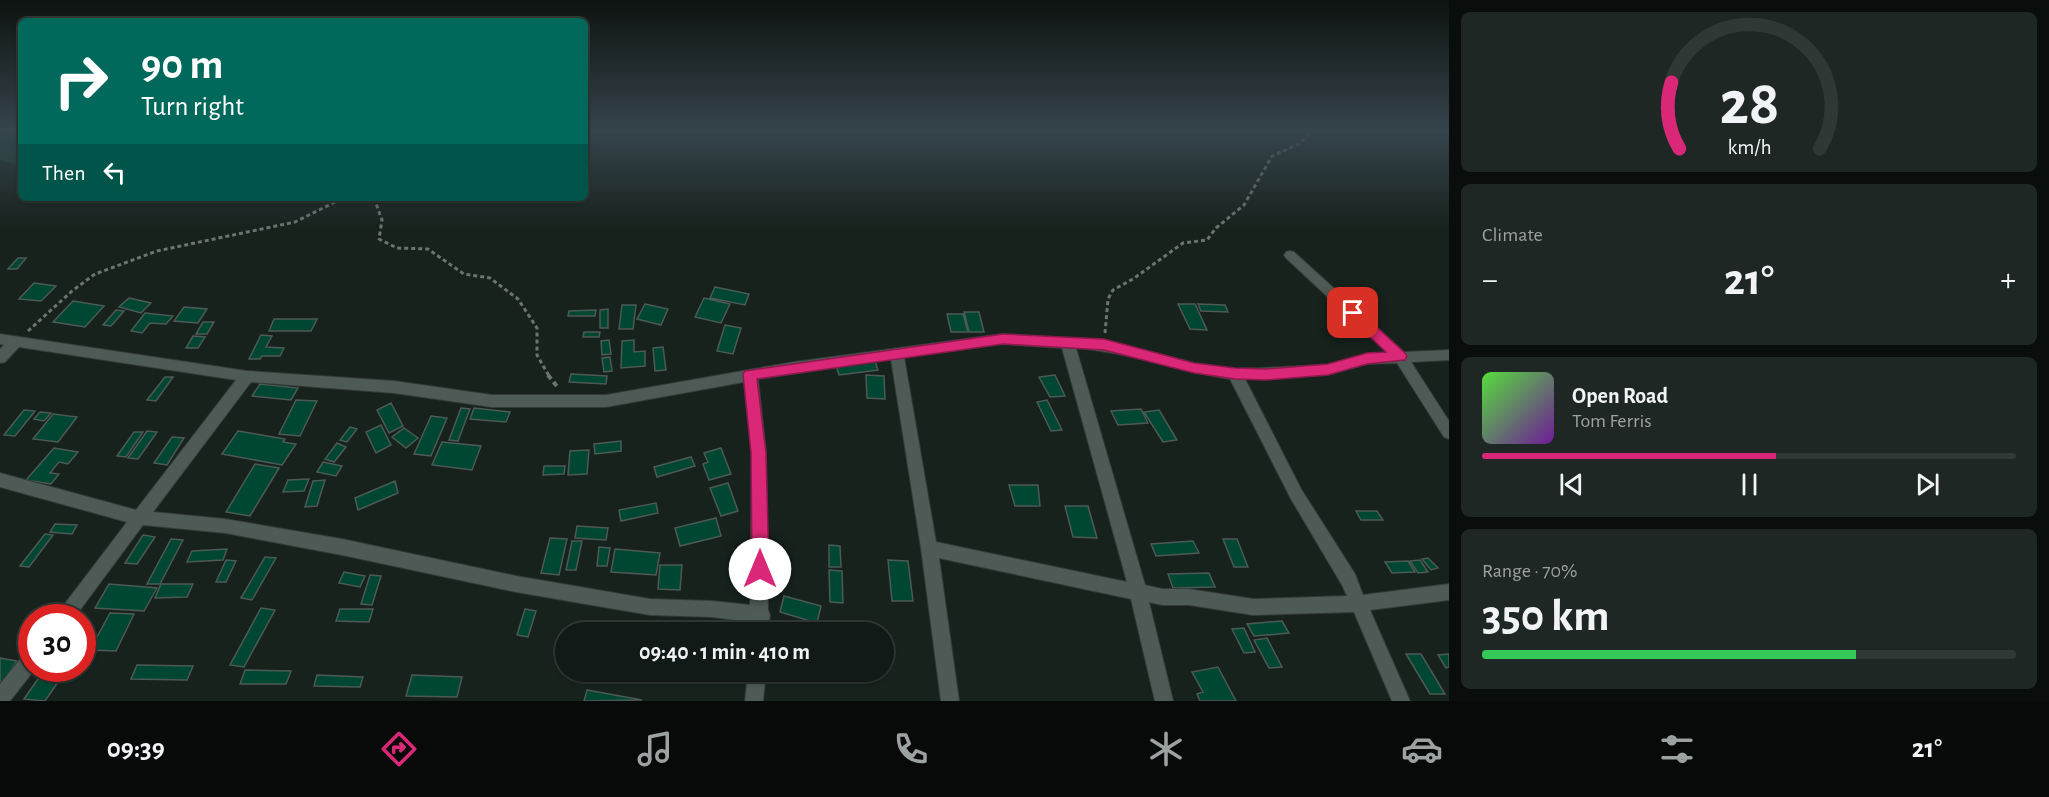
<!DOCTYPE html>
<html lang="en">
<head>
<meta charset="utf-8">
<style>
	body { margin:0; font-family:"Alegreya Sans",sans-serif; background:#1e2723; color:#f1f3f6; height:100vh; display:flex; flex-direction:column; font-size:22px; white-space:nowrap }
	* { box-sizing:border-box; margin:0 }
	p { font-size:20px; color:#9ca1a1 }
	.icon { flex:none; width:33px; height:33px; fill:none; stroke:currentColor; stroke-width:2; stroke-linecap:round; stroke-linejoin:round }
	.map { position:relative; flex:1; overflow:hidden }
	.panel { display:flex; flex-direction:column; gap:12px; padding:12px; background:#090e0c; width:600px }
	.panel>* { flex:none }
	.guide { position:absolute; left:18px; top:18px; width:570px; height:183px; border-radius:9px; box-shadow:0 2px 4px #0004,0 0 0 2px #303835; background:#00695c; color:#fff; overflow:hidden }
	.speed { position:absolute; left:18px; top:604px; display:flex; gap:12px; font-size:30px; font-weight:700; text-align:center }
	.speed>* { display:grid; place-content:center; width:78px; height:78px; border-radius:50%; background:#111a16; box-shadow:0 2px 4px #0004,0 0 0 2px #303835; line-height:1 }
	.speed .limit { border:9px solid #d22; background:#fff; color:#111 }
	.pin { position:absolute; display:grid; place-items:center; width:51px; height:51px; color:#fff; margin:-26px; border-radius:12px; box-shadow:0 3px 9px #0006 }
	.me { position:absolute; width:66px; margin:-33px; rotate:0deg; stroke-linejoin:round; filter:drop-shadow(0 0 4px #0008) }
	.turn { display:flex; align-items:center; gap:21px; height:126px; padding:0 24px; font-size:27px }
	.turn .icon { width:78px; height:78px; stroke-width:2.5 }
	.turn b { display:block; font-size:42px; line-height:51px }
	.then { display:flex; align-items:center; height:57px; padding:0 24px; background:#0003; gap:12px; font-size:22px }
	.big { font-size:45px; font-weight:600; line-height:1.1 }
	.panel .tile { flex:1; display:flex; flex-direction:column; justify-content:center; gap:9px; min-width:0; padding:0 21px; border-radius:9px; background:#1e2723 }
	.panel .dial { align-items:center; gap:0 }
	.dial svg { height:156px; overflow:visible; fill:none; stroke:#303835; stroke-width:7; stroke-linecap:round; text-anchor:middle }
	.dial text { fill:#f1f3f6; stroke:none }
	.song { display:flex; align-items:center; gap:18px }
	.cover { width:72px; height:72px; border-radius:9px; background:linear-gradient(135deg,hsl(110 70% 55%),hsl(280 70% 35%)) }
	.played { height:6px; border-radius:3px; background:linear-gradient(90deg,#db2777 55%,#303835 55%) }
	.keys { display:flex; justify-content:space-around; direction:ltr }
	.heat { display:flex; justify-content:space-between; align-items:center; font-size:33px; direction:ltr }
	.charge { height:9px; border-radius:4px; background:linear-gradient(90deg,#34c759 70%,#303835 0) }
	.trip { position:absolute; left:555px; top:622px; width:339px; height:60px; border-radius:30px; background:#111a16; box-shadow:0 2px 4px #0004,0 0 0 2px #303835; font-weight:600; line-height:60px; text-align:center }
	.menu { display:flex; height:96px; justify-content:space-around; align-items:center; background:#070a09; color:#9ca1a1 }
	.menu .icon { width:42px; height:42px }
	.menu .selected { color:#db2777 }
	.menu b { font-size:27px; color:#f1f3f6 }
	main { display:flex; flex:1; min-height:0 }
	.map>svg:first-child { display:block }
	.green { fill:#143b2d }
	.building { fill:#004733; stroke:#4d5954; stroke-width:1.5 }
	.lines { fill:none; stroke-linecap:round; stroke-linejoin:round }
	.street-casing { stroke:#333b38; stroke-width:2 }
	.path-far1 { stroke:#6b7470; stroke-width:3; stroke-dasharray:4 3; stroke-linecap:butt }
	.path { stroke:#6b7470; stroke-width:4; stroke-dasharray:5 4; stroke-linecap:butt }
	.street { fill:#4e5a55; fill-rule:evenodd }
	.route { fill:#db2777; stroke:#8e194d; stroke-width:1.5 }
</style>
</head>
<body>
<main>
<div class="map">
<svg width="1449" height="701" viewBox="0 0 1449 701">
	<rect width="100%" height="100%" fill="#17221d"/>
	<path class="green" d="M0 131H21V166L0 160Z"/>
	<path class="building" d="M18 258H26L17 269H8Z
		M34 283 56 286 41 301 19 299Z
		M715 287 749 294 745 305 710 298Z
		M129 298 151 303 141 313 119 307Z
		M704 298 730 304 721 323 695 317Z
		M73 301 104 306 85 327 53 322Z
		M645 304 668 309 661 325 637 319Z
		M1178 304H1195L1207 330 1190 329Z
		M1198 304 1225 305 1228 312 1201 311Z
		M622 305H636L633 329H619Z
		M184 307 207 309 198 323 174 321Z
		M608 309V328H600V310Z
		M116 310 124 311 111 326 103 325Z
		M596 310 595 316H568L569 311Z
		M964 312H979L984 332H969Z
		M145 313 173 316 166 324 150 323 142 333 131 331Z
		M947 314H963L968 332H951Z
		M274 319H317L311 331H269Z
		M203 322H214L207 334H196Z
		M725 325 741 328 733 354 717 351Z
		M584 332H600L599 337H583Z
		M261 335 272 336 266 347 284 348 280 356H262L260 359H249Z
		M193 336 205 337 198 348H186Z
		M609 340 611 354 602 355 601 341Z
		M634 340V352L645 351V366L621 368 622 341Z
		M663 347 666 370 655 371 653 348Z
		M610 357 612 371 604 372 602 358Z
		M875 361 878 370 839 375 836 366Z
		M571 374 607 376 606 384 569 382Z
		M866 375 884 376 885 399 867 398Z
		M1055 375 1065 396 1050 397 1039 377Z
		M165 377H173L156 401 147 400Z
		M260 384 298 388 291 400 252 396Z
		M296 400 317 401 300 436 279 434Z
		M1047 400 1062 430 1051 431 1037 402Z
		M391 403 403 426 389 433 377 410Z
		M461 408 470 409 458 441 449 440Z
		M474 408 510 412 506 422 470 419Z
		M1141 409 1148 423 1118 425 1111 411Z
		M24 410 35 411 15 436 4 435Z
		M1159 410 1177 440 1163 442 1144 412Z
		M40 412 51 413 44 421 34 419Z
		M53 414 77 417 58 442 33 439Z
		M431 416 447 418 431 456 414 454Z
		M381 425 391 445 376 453 366 432Z
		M350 427 357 429 347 442 340 440Z
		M404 428 418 438 406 448 392 437Z
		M147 431 157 432 138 459 128 458Z
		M238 431 285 439 283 442 296 444 282 465 222 454Z
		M134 432H143L126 457 117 456Z
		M172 437 184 438 167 465 154 463Z
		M621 441V451L595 454 594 444Z
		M442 442 481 446 472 470 432 465Z
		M337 443 346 447 334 462 325 459Z
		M54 448 78 452 68 464 59 462 50 473 59 474 51 484 26 480Z
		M721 448 731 474 709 480 703 464 708 462 704 453Z
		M589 450 587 474 568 475 570 451Z
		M691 457 695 466 657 477 654 467Z
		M323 462 342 466 336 476 317 472Z
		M255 464 279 468 250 516 226 512Z
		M544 466H565L564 474 543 475Z
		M309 479 304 491 283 492 288 480Z
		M325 480 317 506 305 507 313 481Z
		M395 481 398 493 358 510 355 498Z
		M728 483 738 511 721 516 710 488Z
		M1009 485H1038L1040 506H1015Z
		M656 503 658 513 621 521 619 510Z
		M1065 506H1088L1097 538 1073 537Z
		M1356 511H1377L1383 520H1361Z
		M716 518 721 536 680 546 675 528Z
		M55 524 77 525 72 534 50 532Z
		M577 526 608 528 606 540 575 538Z
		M45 534 53 535 29 567 20 566Z
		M143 535 155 537 137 564 125 563Z
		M550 538 567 539 559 575 541 573Z
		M171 539 183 540 160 584H147Z
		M1223 539H1237L1248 567H1234Z
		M572 541H582L576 570H566Z
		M1193 541 1199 553 1156 556 1151 544Z
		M829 545 840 546 841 567H829Z
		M599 547 610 548 607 566H597Z
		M227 549 223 560 187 562 192 551Z
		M615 549 660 553 656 575 611 572Z
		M265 557 276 558 252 600 241 598Z
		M1428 558 1438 568 1431 570 1422 559Z
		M226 560 236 561 226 582H216Z
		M888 560 908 561 913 601H892Z
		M1420 560 1428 572 1418 573 1410 561Z
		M1408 561 1415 572 1392 573 1385 562Z
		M660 565H682L680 590 658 589Z
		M829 570 842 571 843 603 830 602Z
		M344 572 365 576 360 587 339 583Z
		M1209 573 1215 587 1173 588 1168 574Z
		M370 575 381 576 372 605 361 604Z
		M109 584 157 588 144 611 95 608Z
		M161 584H193L187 597 155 598Z
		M784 596 821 606 817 623 780 612Z
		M261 608 275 610 244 667 230 665Z
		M340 609H373L369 622 336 621Z
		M525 609 536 611 528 637 517 635Z
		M110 613 134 614 116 651 90 650Z
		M1282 621 1289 633 1254 636 1247 624Z
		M1244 628 1255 652 1244 653 1232 629Z
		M1267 638 1282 667 1269 668 1254 640Z
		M1406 654H1421L1445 694H1430Z
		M1449 654V667L1446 668 1438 655Z
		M0 658 17 661 0 686Z
		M137 665 193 666 187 680 131 679Z
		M1218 667 1236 701H1200L1197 694 1203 692 1192 672Z
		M45 669H67L45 701 24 699Z
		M245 670 291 671 286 684H240Z
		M716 672H734L733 683H715Z
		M317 675 363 677 360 687 314 686Z
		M412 675 462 677 457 697 406 696Z
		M587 690 642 700 584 701Z"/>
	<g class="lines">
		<defs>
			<path id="street" d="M1290 251 1294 252 1404 352 1449 350V360L1411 362 1449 421V439L1444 437 1397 363 1367 364 1327 375 1245 379 1301 489 1355 574 1363 595 1449 584V600L1370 610 1410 701H1392L1354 612 1253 615 1189 605H1162L1149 602 1173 701H1155L1131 599 939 558 959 701H941L921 548 891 359 758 379 766 453 768 610 770 615 768 633H750V622L712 617 650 615 516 592 342 555 225 533 143 525 74 618H54L127 522 0 487V473L136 510 236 380 19 347 5 362 0 363V349L4 345 0 344V334L247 371 394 381 492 395H606L794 362 1003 334 1104 340 1194 363 1235 369 1327 365 1367 354 1388 353 1286 258 1284 255 1286 252ZM1003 344 1062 348 1127 582 936 542 904 357ZM1076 348C1128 352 1178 371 1230 379L1291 499 1342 585 1347 596 1253 599 1189 589H1162L1145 585ZM251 382 394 393 492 407H606L744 382 752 453 750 605 712 601 650 599 516 576 342 539 225 519 153 512Z
				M32 649V669H35L10 701H0V684L26 652Z
				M748 672H766L763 701H745Z"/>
		</defs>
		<use href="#street" class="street-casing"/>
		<path class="path-far1" d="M374 198 382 220 379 239 397 248 428 249 464 274 490 278 518 299 537 328V355L549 376
			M28 331 72 291 95 274 157 251 295 222 343 198
			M1105 333 1108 299 1113 290 1133 279 1183 243 1207 240 1216 228 1244 205 1272 156 1299 144 1312 131"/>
		<path class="path" d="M548 375 559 389"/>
		<use href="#street" class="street"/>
	</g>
	<linearGradient id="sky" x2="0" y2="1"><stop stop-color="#0d1310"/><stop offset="0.57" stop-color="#36444c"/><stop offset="1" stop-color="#36444c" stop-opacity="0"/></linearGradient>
	<rect width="1449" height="229" fill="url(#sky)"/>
	<path class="route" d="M1353 308 1357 309 1405 353 1407 356 1405 360 1367 364 1328 375 1266 380 1235 379 1194 373 1104 350 1003 344 757 379 766 453 769 569 766 575 760 577 754 575 752 569 751 453 743 374 745 371 1003 334 1104 339 1194 363 1235 368 1266 369 1328 364 1367 353 1386 352 1348 316 1346 313 1348 309Z"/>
</svg>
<div class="speed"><div class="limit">30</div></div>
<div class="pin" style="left:1353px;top:313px;background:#d93025"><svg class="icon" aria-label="arrive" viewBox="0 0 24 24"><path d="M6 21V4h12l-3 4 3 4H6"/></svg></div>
<svg class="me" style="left:760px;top:569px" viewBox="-20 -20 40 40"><circle r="19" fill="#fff"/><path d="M0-13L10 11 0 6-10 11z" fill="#db2777"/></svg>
<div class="trip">09:40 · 1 min · 410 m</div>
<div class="guide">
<div class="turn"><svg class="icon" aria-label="right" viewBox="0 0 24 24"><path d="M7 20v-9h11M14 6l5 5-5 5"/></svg><div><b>90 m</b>Turn right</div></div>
<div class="then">Then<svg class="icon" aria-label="left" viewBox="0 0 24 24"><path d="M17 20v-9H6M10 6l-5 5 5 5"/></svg></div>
</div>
</div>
<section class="panel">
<div class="tile dial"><svg viewBox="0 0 100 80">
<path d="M14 69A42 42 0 1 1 86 69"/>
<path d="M14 69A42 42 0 0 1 10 35" stroke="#db2777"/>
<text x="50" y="56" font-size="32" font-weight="700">28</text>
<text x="50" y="72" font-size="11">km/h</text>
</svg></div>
<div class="tile"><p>Climate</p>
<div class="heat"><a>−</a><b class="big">21°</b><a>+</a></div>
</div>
<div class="tile">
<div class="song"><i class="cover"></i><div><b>Open Road</b><p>Tom Ferris</p></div></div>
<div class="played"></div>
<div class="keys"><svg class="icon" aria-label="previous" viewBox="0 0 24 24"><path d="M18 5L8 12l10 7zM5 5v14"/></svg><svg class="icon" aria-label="pause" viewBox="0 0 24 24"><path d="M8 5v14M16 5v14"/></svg><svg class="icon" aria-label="next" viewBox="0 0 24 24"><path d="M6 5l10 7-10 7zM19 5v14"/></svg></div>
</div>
<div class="tile"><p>Range · 70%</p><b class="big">350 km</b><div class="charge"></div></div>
</section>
</main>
<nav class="menu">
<b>09:39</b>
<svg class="icon selected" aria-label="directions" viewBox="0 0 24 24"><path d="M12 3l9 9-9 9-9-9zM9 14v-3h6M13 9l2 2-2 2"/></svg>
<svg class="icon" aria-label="music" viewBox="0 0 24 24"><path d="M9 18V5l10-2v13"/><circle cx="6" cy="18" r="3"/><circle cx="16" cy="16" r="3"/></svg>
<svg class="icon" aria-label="phone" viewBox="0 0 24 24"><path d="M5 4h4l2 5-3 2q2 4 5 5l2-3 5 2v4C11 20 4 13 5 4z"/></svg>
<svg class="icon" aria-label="climate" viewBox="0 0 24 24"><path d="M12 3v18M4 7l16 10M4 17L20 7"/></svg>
<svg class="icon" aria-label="car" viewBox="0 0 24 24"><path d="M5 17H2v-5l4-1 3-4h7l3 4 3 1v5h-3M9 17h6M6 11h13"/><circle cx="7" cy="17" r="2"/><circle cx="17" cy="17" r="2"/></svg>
<svg class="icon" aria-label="filters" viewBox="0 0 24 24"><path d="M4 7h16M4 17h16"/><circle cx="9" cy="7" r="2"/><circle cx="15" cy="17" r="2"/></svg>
<b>21°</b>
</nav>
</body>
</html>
